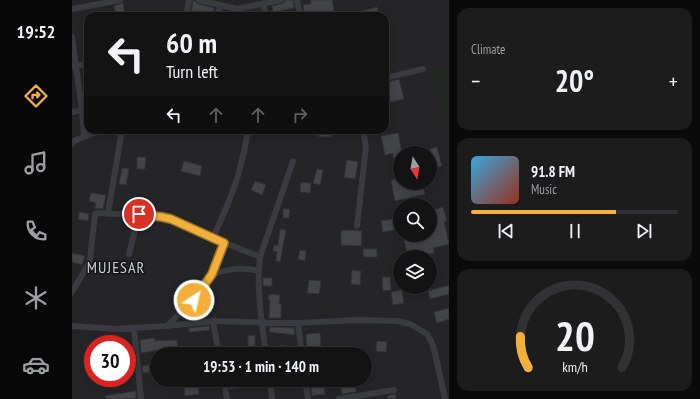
<!DOCTYPE html>
<html lang="en">
<head>
<meta charset="utf-8">
<style>
	body { margin:0; font-family:"PT Sans Narrow",sans-serif; background:#1c1c1d; color:#f1f3f6; height:100vh; display:flex; flex-direction:column; font-size:15px; white-space:nowrap }
	* { box-sizing:border-box; margin:0 }
	p { font-size:13px; color:#9d9ea0 }
	.icon { flex:none; width:22px; height:22px; fill:none; stroke:currentColor; stroke-width:2; stroke-linecap:round; stroke-linejoin:round }
	.map { position:relative; flex:1; overflow:hidden }
	.panel { display:flex; flex-direction:column; gap:8px; padding:8px; background:#0a0a0b; width:251px }
	.panel>* { flex:none }
	.guide { position:absolute; left:12px; top:12px; width:305px; height:122px; border-radius:12px; box-shadow:0 2px 10px #0003,0 0 0 1px #323234; background:#131314; color:#f1f3f6; overflow:hidden }
	.needle { width:26px; rotate:169deg }
	.tools { position:absolute; left:321px; top:146px; display:grid; gap:8px }
	.tools a { display:grid; place-items:center; width:44px; height:44px; border-radius:50%; background:#131314; box-shadow:0 2px 10px #0003,0 0 0 1px #323234; font-size:20px }
	.speed { position:absolute; left:12px; top:335px; display:flex; gap:8px; font-size:20px; font-weight:700; text-align:center }
	.speed>* { display:grid; place-content:center; width:52px; height:52px; border-radius:50%; background:#131314; box-shadow:0 2px 10px #0003,0 0 0 1px #323234; line-height:1 }
	.speed .limit { border:6px solid #d22; background:#fff; color:#111 }
	.pin { position:absolute; display:grid; place-items:center; width:34px; height:34px; color:#fff; margin:-17px; border:2px solid #fff; border-radius:50%; box-shadow:0 1px 4px #0007 }
	.me { position:absolute; width:44px; margin:-22px; rotate:35deg; stroke-linejoin:round; filter:drop-shadow(0 0 3px #0008) }
	.turn { display:flex; align-items:center; gap:14px; height:84px; padding:0 16px; font-size:18px }
	.turn .icon { width:52px; height:52px; stroke-width:2.5 }
	.turn b { display:block; font-size:28px; line-height:34px }
	.lanes { display:flex; align-items:center; height:38px; padding:0 16px; background:#0003; justify-content:center; gap:20px; direction:ltr }
	.lanes .off { opacity:.35 }
	.big { font-size:30px; font-weight:700; line-height:1.1 }
	.panel .widget { flex:1; display:flex; flex-direction:column; justify-content:center; gap:6px; min-width:0; padding:0 14px; border-radius:12px; background:#1c1c1d }
	.panel .dial { align-items:center; gap:0 }
	.dial svg { height:104px; overflow:visible; fill:none; stroke:#323234; stroke-width:7; stroke-linecap:round; text-anchor:middle }
	.dial text { fill:#f1f3f6; stroke:none }
	.song { display:flex; align-items:center; gap:12px }
	.cover { width:48px; height:48px; border-radius:6px; background:linear-gradient(135deg,hsl(200 70% 55%),hsl(10 70% 35%)) }
	.played { height:4px; border-radius:2px; background:linear-gradient(90deg,#f2b03a 70%,#323234 70%) }
	.keys { display:flex; justify-content:space-around; direction:ltr }
	.heat { display:flex; justify-content:space-between; align-items:center; font-size:22px; direction:ltr }
	.trip { position:absolute; left:78px; top:347px; width:222px; height:40px; border-radius:20px; background:#131314; box-shadow:0 2px 10px #0003,0 0 0 1px #323234; font-weight:700; line-height:40px; text-align:center }
	main { display:flex; flex:1; min-height:0 }
	.tab-bar { display:flex; flex-direction:column; width:72px; justify-content:space-around; align-items:center; background:#080808; color:#9d9ea0 }
	.tab-bar .icon { width:28px; height:28px }
	.tab-bar .selected { color:#f2b03a }
	.tab-bar b { font-size:18px; color:#f1f3f6 }
	.map>svg:first-child { display:block }
	.built { fill:#252528; fill-rule:evenodd }
	.green { fill:#212922 }
	.building { fill:#434448; stroke:#333337 }
	.lines { fill:none; stroke-linecap:round; stroke-linejoin:round }
	.minor { stroke:#3a3b40; stroke-width:6 }
	.route-casing { stroke:#9d7226; stroke-width:10 }
	.route { stroke:#f2b03a; stroke-width:7 }
	.labels { text-anchor:middle; stroke-width:3; stroke-linejoin:round; paint-order:stroke }
	.neighbourhood-label { font-size:16px; letter-spacing:1px; fill:#cccfd6; stroke:#141416 }
</style>
</head>
<body>
<main>
<nav class="tab-bar">
<b>19:52</b>
<svg class="icon selected" aria-label="directions" viewBox="0 0 24 24"><path d="M12 3l9 9-9 9-9-9zM9 14v-3h6M13 9l2 2-2 2"/></svg>
<svg class="icon" aria-label="music" viewBox="0 0 24 24"><path d="M9 18V5l10-2v13"/><circle cx="6" cy="18" r="3"/><circle cx="16" cy="16" r="3"/></svg>
<svg class="icon" aria-label="phone" viewBox="0 0 24 24"><path d="M5 4h4l2 5-3 2q2 4 5 5l2-3 5 2v4C11 20 4 13 5 4z"/></svg>
<svg class="icon" aria-label="climate" viewBox="0 0 24 24"><path d="M12 3v18M4 7l16 10M4 17L20 7"/></svg>
<svg class="icon" aria-label="car" viewBox="0 0 24 24"><path d="M5 17H2v-5l4-1 3-4h7l3 4 3 1v5h-3M9 17h6M6 11h13"/><circle cx="7" cy="17" r="2"/><circle cx="17" cy="17" r="2"/></svg>
</nav>
<div class="map">
<svg width="377" height="399" viewBox="0 0 377 399">
	<rect width="100%" height="100%" fill="#19191b"/>
	<path class="built" d="M0 0H377V399H0ZM16 16H313V130H16ZM328 153H358V183H328ZM328 205H358V235H328ZM328 257H358V287H328ZM21 344H55V378H21ZM85 354H293V380H85Z"/>
	<path class="green" d="M377 68V133L361 72Z"/>
	<path class="building" d="M121 0 126 4 142 8 140 16H119Z
		M213 0H221L222 8 201 12 200 6 210 4 212 3Z
		M238 0H260L263 16H232L231 5 239 4Z
		M51 3 53 16H44L42 6Z
		M305 7 307 16H279V14Z
		M327 79 332 99 313 103V83Z
		M247 130H259V137H247Z
		M326 133 330 153H328V157L321 158V153L313 155 309 136Z
		M365 147 370 166 358 169V149Z
		M65 157H74L73 169H65Z
		M275 160 286 162 283 179 272 177Z
		M112 161 130 166 128 176 109 171Z
		M50 168 57 169 54 185 47 184Z
		M245 169 251 170 248 185 241 183Z
		M328 178V183H350L353 194 323 201 319 180Z
		M183 181 194 185 190 195 179 190Z
		M229 182 239 183 238 193 228 192Z
		M19 193 34 195 31 209 23 208 24 203 17 201Z
		M371 207 375 221H372L377 244 361 248 362 253 345 257H336L331 235H358V211Z
		M211 209H218L217 218H211Z
		M7 212 17 214 16 221 6 219Z
		M328 218V229L311 232 309 221Z
		M208 229 214 230 208 262 204 261 205 252 201 251 202 245 206 246Z
		M269 230 290 231 289 246 269 245Z
		M291 249H305V257H292Z
		M228 250 234 251 233 261 226 259Z
		M0 253 6 255 7 254 13 256 10 265 0 262Z
		M280 270 289 271 288 285 279 284Z
		M310 277H318L319 290 311 291Z
		M191 278H200V286H191Z
		M237 280 249 281 247 294 235 293Z
		M377 285V294L358 299 356 291Z
		M330 290 332 303 321 305 319 292Z
		M197 294 208 295 207 304H209V318H197L198 300H196Z
		M377 308V319L365 323 362 312Z
		M137 326 138 330 117 332V328Z
		M198 327 222 328 223 335 197 332Z
		M248 333 249 354H235L234 334Z
		M183 335V348H176V336Z
		M82 338 83 341 105 340 106 350 96 351V354H88L87 350 69 353 68 340Z
		M305 341 315 342 314 352 304 351Z
		M208 345 217 346 216 354H206Z
		M77 365 78 372 71 373 70 366Z
		M111 380H125L127 394 113 396Z
		M157 380H174L175 386 158 389Z
		M238 380H251L253 394 240 396Z
		M268 380H283L284 392 270 394Z
		M64 391V399H34L33 396Z
		M323 394 324 399H316L315 396Z"/>
	<g class="lines">
		<path class="minor" d="M127 0 165 9 209 0
			M225 0 228 16
			M191 4 194 16
			M0 9 48 0
			M114 16 117 0
			M146 16 148 5
			M0 37 10 110 12 136
			M0 66 16 64
			M313 78 351 69
			M0 112 10 110
			M0 144 4 140 30 130
			M36 213 50 130
			M285 226 294 147 291 130
			M141 238C150 217 161 195 167 172 171 158 174 144 176 130
			M57 254 67 214
			M140 274C155 270 170 266 186 271
			M0 292 16 265 18 259 23 214 26 213 43 214H67L99 219 141 238 188 257
			M141 321 147 354
			M226 323 230 354
			M0 326 43 329 95 326 141 321 205 323H226L286 320 326 321 338 324 355 334 360 343 363 353 373 399
			M95 326 121 300 126 294 140 274 152 243
			M62 328 69 399
			M194 354C190 323 184 288 188 257L221 161
			M152 380 155 399
			M198 380 200 399
			M233 380 236 399
			M267 399 322 390"/>
	</g>
	<g class="lines">
		<defs>
			<path id="route" d="M67 214 90 217 99 219 152 243 140 274 122 300"/>
		</defs>
		<use href="#route" class="route-casing"/>
		<use href="#route" class="route"/>
	</g>
	<g class="labels">
		<g class="neighbourhood-label">
			<text x="44" y="273">MUJESAR</text>
		</g>
	</g>
</svg>
<div class="tools">
<a><svg class="needle" viewBox="-14 -14 28 28"><path d="M0-13l5 13h-10z" fill="#e53935"/><path d="M0 13l5-13h-10z" fill="#9d9ea0"/></svg></a>
<a><svg class="icon" aria-label="search" viewBox="0 0 24 24"><circle cx="10" cy="10" r="6"/><path d="M15 15l6 6"/></svg></a>
<a><svg class="icon" aria-label="layers" viewBox="0 0 24 24"><path d="M12 4l9 5-9 5-9-5zM3 14l9 5 9-5"/></svg></a>
</div>
<div class="speed"><div class="limit">30</div></div>
<div class="pin" style="left:67px;top:214px;background:#d93025"><svg class="icon" aria-label="arrive" viewBox="0 0 24 24"><path d="M6 21V4h12l-3 4 3 4H6"/></svg></div>
<svg class="me" style="left:122px;top:300px" viewBox="-20 -20 40 40"><circle r="17" fill="#f2b03a" stroke="#fff" stroke-width="3"/><path d="M0-11L8 9 0 5-8 9z" fill="#fff"/></svg>
<div class="trip">19:53 · 1 min · 140 m</div>
<div class="guide">
<div class="turn"><svg class="icon" aria-label="left" viewBox="0 0 24 24"><path d="M17 20v-9H6M10 6l-5 5 5 5"/></svg><div><b>60 m</b>Turn left</div></div>
<div class="lanes"><svg class="icon" aria-label="left" viewBox="0 0 24 24"><path d="M17 20v-9H6M10 6l-5 5 5 5"/></svg><svg class="icon off" aria-label="ahead" viewBox="0 0 24 24"><path d="M12 20V5M6 11l6-6 6 6"/></svg><svg class="icon off" aria-label="ahead" viewBox="0 0 24 24"><path d="M12 20V5M6 11l6-6 6 6"/></svg><svg class="icon off" aria-label="right" viewBox="0 0 24 24"><path d="M7 20v-9h11M14 6l5 5-5 5"/></svg></div>
</div>
</div>
<section class="panel">
<div class="widget"><p>Climate</p>
<div class="heat"><a>−</a><b class="big">20°</b><a>+</a></div>
</div>
<div class="widget">
<div class="song"><i class="cover"></i><div><b>91.8 FM</b><p>Music</p></div></div>
<div class="played"></div>
<div class="keys"><svg class="icon" aria-label="previous" viewBox="0 0 24 24"><path d="M18 5L8 12l10 7zM5 5v14"/></svg><svg class="icon" aria-label="pause" viewBox="0 0 24 24"><path d="M8 5v14M16 5v14"/></svg><svg class="icon" aria-label="next" viewBox="0 0 24 24"><path d="M6 5l10 7-10 7zM19 5v14"/></svg></div>
</div>
<div class="widget dial"><svg viewBox="0 0 100 80">
<path d="M14 69A42 42 0 1 1 86 69"/>
<path d="M14 69A42 42 0 0 1 8 45" stroke="#f2b03a"/>
<text x="50" y="56" font-size="32" font-weight="700">20</text>
<text x="50" y="72" font-size="11">km/h</text>
</svg></div>
</section>
</main>
</body>
</html>
